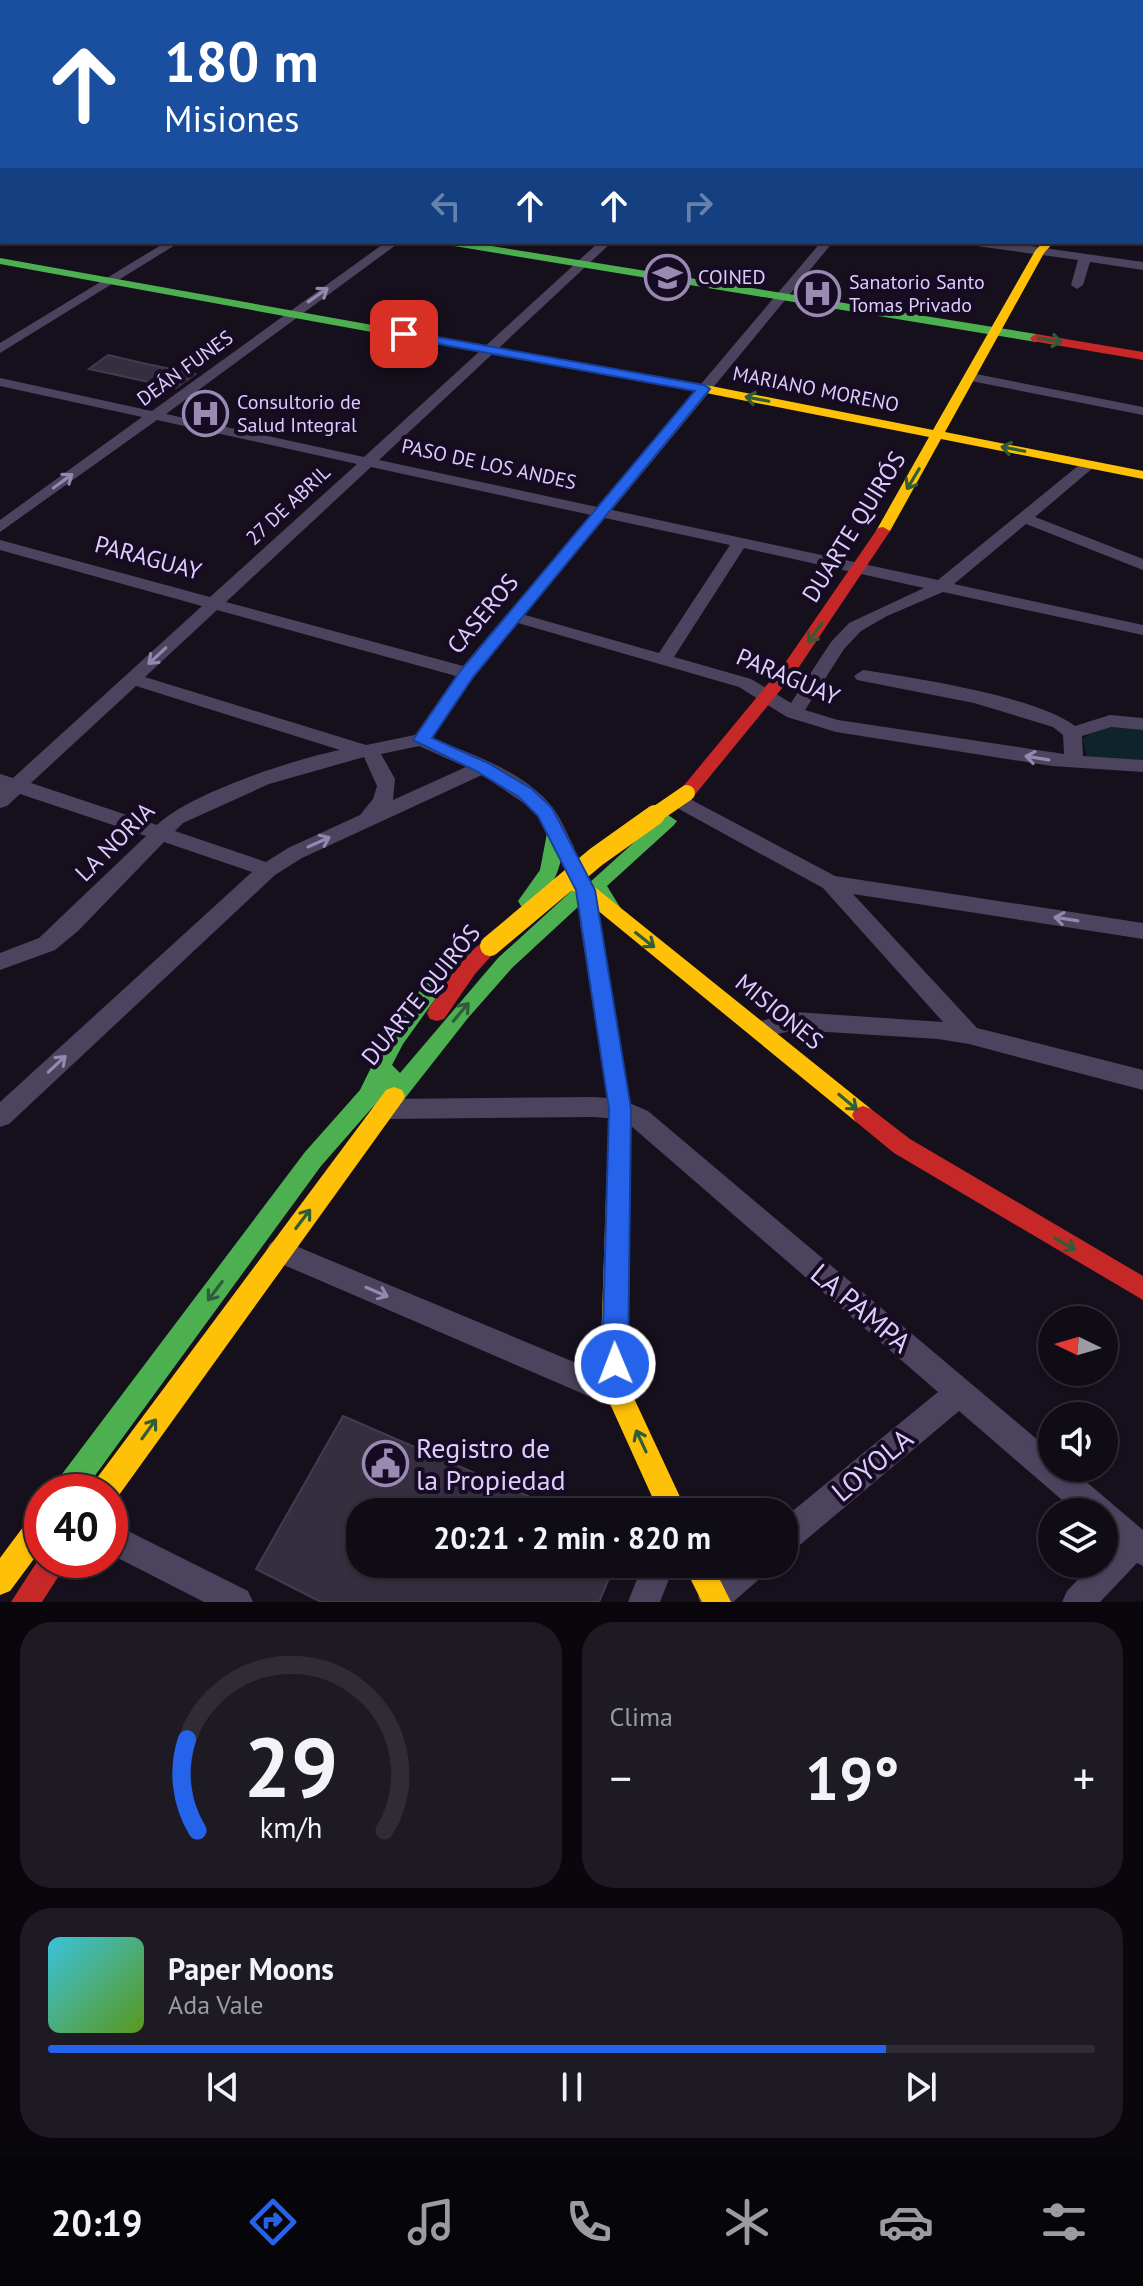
<!DOCTYPE html>
<html lang="es">
<head>
<meta charset="utf-8">
<style>
	body { margin:0; font-family:"PT Sans",sans-serif; background:#1e1a23; color:#f1f3f6; height:100vh; display:flex; flex-direction:column; font-size:30px; white-space:nowrap }
	* { box-sizing:border-box; margin:0 }
	p { font-size:26px; color:#9c9ba1 }
	.icon { flex:none; width:44px; height:44px; fill:none; stroke:currentColor; stroke-width:2; stroke-linecap:round; stroke-linejoin:round }
	.map { position:relative; height:1602px; overflow:hidden }
	.sheet { display:flex; flex-direction:column; gap:20px; padding:20px; background:#09070c; flex:1 }
	.sheet>* { flex:none }
	.guide { position:absolute; left:0px; top:0px; width:1144px; height:244px; box-shadow:0 2px 6px #0004,0 0 0 2px #302c35; background:#1a4fa0; color:#fff; overflow:hidden }
	.needle { width:52px; rotate:275deg }
	.fabs { position:absolute; left:1038px; top:1306px; display:grid; gap:16px }
	.fabs a { display:grid; place-items:center; width:80px; height:80px; border-radius:50%; background:#100c16; box-shadow:0 2px 6px #0004,0 0 0 2px #302c35; font-size:40px }
	.speed { position:absolute; left:24px; top:1474px; display:flex; gap:16px; font-size:40px; font-weight:700; text-align:center }
	.speed>* { display:grid; place-content:center; width:104px; height:104px; border-radius:50%; background:#100c16; box-shadow:0 2px 6px #0004,0 0 0 2px #302c35; line-height:1 }
	.speed .limit { border:12px solid #d22; background:#fff; color:#111 }
	.pin { position:absolute; display:grid; place-items:center; width:68px; height:68px; color:#fff; margin:-34px; border-radius:16px; box-shadow:0 4px 12px #0006 }
	.me { position:absolute; width:88px; margin:-44px; rotate:359deg; stroke-linejoin:round; filter:drop-shadow(0 0 6px #0008) }
	.turn { display:flex; align-items:center; gap:28px; height:168px; padding:0 32px; font-size:36px }
	.turn .icon { width:104px; height:104px; stroke-width:2.5 }
	.turn b { display:block; font-size:56px; line-height:68px }
	.lanes { display:flex; align-items:center; height:76px; padding:0 32px; background:#0003; justify-content:center; gap:40px; direction:ltr }
	.lanes .off { opacity:.35 }
	.big { font-size:60px; font-weight:700; line-height:1.1 }
	.sheet .widget { flex:1; display:flex; flex-direction:column; justify-content:center; gap:12px; min-width:0; padding:0 28px; border-radius:32px; background:#1e1a23 }
	.sheet .dial { align-items:center; gap:0 }
	.dial svg { height:208px; overflow:visible; fill:none; stroke:#302c35; stroke-width:7; stroke-linecap:round; text-anchor:middle }
	.dial text { fill:#f1f3f6; stroke:none }
	.song { display:flex; align-items:center; gap:24px }
	.cover { width:96px; height:96px; border-radius:12px; background:linear-gradient(135deg,hsl(190 70% 55%),hsl(90 70% 35%)) }
	.played { height:8px; border-radius:4px; background:linear-gradient(90deg,#2563eb 80%,#302c35 80%) }
	.keys { display:flex; justify-content:space-around; direction:ltr }
	.heat { display:flex; justify-content:space-between; align-items:center; font-size:44px; direction:ltr }
	.sheet .tiles { flex:1; display:grid; gap:20px; grid-template-columns:1fr 1fr }
	.widget:last-child { grid-column:span 2 }
	.trip { position:absolute; left:346px; top:1498px; width:452px; height:80px; border-radius:32px; background:#100c16; box-shadow:0 2px 6px #0004,0 0 0 2px #302c35; font-weight:700; line-height:80px; text-align:center }
	.tabs { display:flex; height:128px; justify-content:space-around; align-items:center; background:#060509; color:#9c9ba1 }
	.tabs .icon { width:56px; height:56px }
	.tabs .active { color:#2563eb }
	.tabs b { font-size:36px; color:#f1f3f6 }
	.map>svg:first-child { display:block }
	.green { fill:#0f232a }
	.building { fill:#352e3f; stroke:#443a51; stroke-width:2 }
	.lines { fill:none; stroke-linecap:round; stroke-linejoin:round }
	.street { fill:#4c445e; fill-rule:evenodd }
	.fast { fill:#4caf50; fill-rule:evenodd }
	.slow { fill:#ffc107; fill-rule:evenodd }
	.jam { fill:#c62828; fill-rule:evenodd }
	.slow-bridge-far1 { stroke:#ffc107; stroke-width:16 }
	.slow-bridge { stroke:#ffc107; stroke-width:20 }
	.oneway { stroke:#9588ae }
	.oneway2 { stroke:#305d39 }
	.route { fill:#2563eb; stroke:#184099; stroke-width:2 }
	.labels { text-anchor:middle; stroke-width:8; stroke-linejoin:round; paint-order:stroke }
	.far-poi-label { font-size:20px; fill:#deccff; stroke:#150b22; text-anchor:start }
	.far-street-label { font-size:20px; fill:#deccff; stroke:#150b22 }
	.street-label { font-size:24px; fill:#deccff; stroke:#150b22 }
	.near-street-label { font-size:28px; fill:#deccff; stroke:#150b22 }
	.near-poi-label { font-size:28px; fill:#deccff; stroke:#150b22; text-anchor:start }
</style>
</head>
<body>
<div class="map">
<svg width="1143" height="1602" viewBox="0 0 1143 1602">
	<rect width="100%" height="100%" fill="#16101d"/>
	<path class="green" d="M1111 727 1143 730V761L1087 757 1083 739 1092 732Z"/>
	<path class="building" d="M108 355 142 363 195 374 176 388 89 369Z
		M343 1416 565 1512H360V1564H615L599 1602H321L256 1569Z"/>
	<g class="lines">
		<path class="street" d="M0 0H10L12 2 0 3Z
			M565 0H575L564 2Z
			M713 0H722L712 2Z
			M824 0H848L850 2H826Z
			M862 0H871L861 2Z
			M0 39H2V45H0Z
			M1142 77H1143V83H1142Z
			M0 92 2 93V99L0 98Z
			M2 114V120L0 121V115Z
			M1142 131H1143V137H1142Z
			M1142 158H1143V164H1142Z
			M1142 191H1143V197H1142Z
			M1142 218H1143V224H1142Z
			M166 242H180L0 353V343Z
			M386 242H400L166 414 364 457 599 242H612L379 460 597 507 821 242H833L612 510 938 580 1084 461H1094V467L1035 517 1143 559V570L1026 524 954 584 1143 625V635L943 592 887 616 861 631 844 649 805 710 838 720 1064 754 1063 735 1053 727 974 703 857 680 854 676 863 670C915 678 1035 696 1075 726L1110 715 1143 718V730L1111 727 1082 736 1083 756 1143 760V772L1052 766 836 732 787 717 739 687 518 623 474 677 432 738C473 755 524 771 553 808 562 820 567 834 574 847L571 852H557L540 819 528 806 482 775 302 858 275 875 9 1124 0 1127V1102L252 872 164 842 78 931 55 950 0 970V953L39 938 146 836 20 794 7 806 0 808V774L13 778 202 606 0 550V540L210 597 357 464 157 420 0 532V520L142 417 0 386V378L152 411ZM371 467 591 515 463 666 226 602ZM605 518 730 545 659 653 525 615ZM744 548 924 588 849 623 831 642 791 703 751 679 674 657ZM217 610 456 676 415 735 366 745 145 677ZM136 686 340 750C294 759 188 794 157 825L31 783ZM419 746 466 767 393 800 395 779 381 754ZM364 757 377 786 373 799 360 815 288 848 266 862 175 831 183 823 269 784Z
			M971 242H1001L1143 262V270L1090 262 1083 285 1077 289 1071 285 1078 260 977 246Z
			M971 373 1143 407V415L966 380 964 377Z
			M686 797 835 876 1143 923V939L853 894 977 1028 1143 1070V1090L969 1044 938 1039 795 1030 761 1038 753 1035 749 1029 753 1023 795 1012 943 1022 823 888 679 809 676 804Z
			M594 1097 620 1099 648 1111 1052 1452V1468H1070L1143 1530V1566L1137 1563 1100 1602H1062L1067 1591 1093 1564H1104V1553L1113 1544 1104 1536V1512H1076L959 1411 795 1549 784 1553V1518L938 1392 630 1125 617 1119 594 1117 384 1119 375 1116 372 1109 375 1102 384 1099Z
			M279 1239 629 1385 633 1395 629 1405 619 1409 609 1405 270 1259 266 1251 270 1243Z
			M110 1522 248 1591 253 1602H204L110 1554Z
			M643 1564H675L660 1602H628Z
			M729 1564H769L764 1575 733 1602H700L698 1597 703 1586Z"/>
		<path class="fast" d="M1143 90V98L1142 99V91Z
			M0 167H2V173H0Z
			M0 207H2L0 214Z
			M443 242H467L1036 334 1042 338 1036 342 448 245Z
			M0 258 711 386 717 390 711 394 0 264Z
			M668 815 677 821 674 825 607 886 623 912 620 917H606L592 894 512 968 468 1018 402 1102 394 1105 386 1102 385 1093 321 1166 83 1492H52L56 1482 305 1152 360 1090 388 1033 434 972 441 969 448 972 451 977 403 1044 392 1065 400 1073 498 958 578 885 588 884 662 817Z
			M556 827 565 833C563 862 556 885 535 906H521L518 901 540 870 547 833Z"/>
		<path class="slow" d="M1043 242H1054L1044 253 945 432 1143 471V479L941 439 890 531 883 535 876 531 929 437 711 394 705 390 711 386 933 430 1035 251Z
			M568 877 586 880 871 1109 874 1115 871 1121 863 1124 855 1121 574 891 561 889 558 884 561 879Z
			M590 914 597 916 600 921 631 1109 627 1346 632 1394 687 1512H659L606 1395 601 1346 609 1109 580 921 583 916Z
			M394 1087 402 1090 405 1096 402 1102 114 1502 110 1503V1492H90L94 1482 386 1090Z
			M42 1511V1548L10 1591 0 1595V1558L32 1515Z
			M683 1564H712L731 1602H702Z"/>
		<path class="jam" d="M398 0H407L396 2Z
			M481 0H503L506 2H484Z
			M1142 14H1143V18H1142Z
			M1036 334 1143 352V360L1032 341 1030 338Z
			M883 527 890 531 797 670 693 797H681L678 793 681 789 785 663 878 528Z
			M490 939 497 941 500 946 475 974 444 1019 437 1021 430 1019 427 1013 430 1007C443 988 467 946 490 939Z
			M863 1106 871 1109 910 1139 1143 1276V1300L894 1153 855 1121 852 1115 855 1109Z
			M42 1554V1560H69L42 1602H11Z"/>
		<path class="slow-bridge-far1" d="M652 817 687 793"/>
		<path class="slow-bridge" d="M490 946 596 857 655 815"/>
	</g>
	<defs><path id="oneway-shaft" d="M-6 0H5M1.5-3L5.5 0L1.5 3" fill="none" stroke-width="1.6" stroke-linecap="round" stroke-linejoin="round" transform="scale(2)"/></defs>
	<g class="oneway">
		<use href="#oneway-shaft" transform="translate(318 295) rotate(-35)"/>
		<use href="#oneway-shaft" transform="translate(63 481) rotate(-36)"/>
		<use href="#oneway-shaft" transform="translate(157 656) rotate(137)"/>
		<use href="#oneway-shaft" transform="translate(1037 758) rotate(-171)"/>
		<use href="#oneway-shaft" transform="translate(319 842) rotate(-24)"/>
		<use href="#oneway-shaft" transform="translate(1066 919) rotate(-171)"/>
		<use href="#oneway-shaft" transform="translate(57 1064) rotate(-43)"/>
		<use href="#oneway-shaft" transform="translate(377 1292) rotate(23)"/>
	</g>
	<g class="oneway2">
		<use href="#oneway-shaft" transform="translate(1050 340) rotate(9)"/>
		<use href="#oneway-shaft" transform="translate(757 399) rotate(-169)"/>
		<use href="#oneway-shaft" transform="translate(1013 449) rotate(-169)"/>
		<use href="#oneway-shaft" transform="translate(913 479) rotate(121)"/>
		<use href="#oneway-shaft" transform="translate(815 633) rotate(125)"/>
		<use href="#oneway-shaft" transform="translate(645 940) rotate(38)"/>
		<use href="#oneway-shaft" transform="translate(461 1012) rotate(-50)"/>
		<use href="#oneway-shaft" transform="translate(848 1102) rotate(40)"/>
		<use href="#oneway-shaft" transform="translate(303 1219) rotate(-53)"/>
		<use href="#oneway-shaft" transform="translate(1065 1244) rotate(30)"/>
		<use href="#oneway-shaft" transform="translate(215 1291) rotate(127)"/>
		<use href="#oneway-shaft" transform="translate(149 1429) rotate(-54)"/>
		<use href="#oneway-shaft" transform="translate(641 1441) rotate(-115)"/>
	</g>
	<path class="route" d="M404 331 704 385 710 389 473 677 432 738 488 763 532 789 552 808 595 890 631 1109 628 1364 624 1372 615 1376 606 1372 602 1364 609 1109 576 890 538 816 519 797 476 771 413 740 461 670 695 391 400 337V332Z"/>
	<defs>
		<symbol id="school-ring" viewBox="-11 -11 22 22"><circle r="9.5" fill="#150b22" stroke="#988ab0" stroke-width="1.5"/><path d="M0-5L7-2L0 1L-7-2ZM-4 1L0 2.5L4 1V4Q0 6-4 4Z" fill="#988ab0"/></symbol>
		<symbol id="hospital-ring" viewBox="-11 -11 22 22"><circle r="9.5" fill="#150b22" stroke="#988ab0" stroke-width="1.5"/><path d="M-5-5h3v3.5h4V-5h3V5h-3V1.5h-4V5h-3Z" fill="#988ab0"/></symbol>
		<symbol id="civic-ring" viewBox="-11 -11 22 22"><circle r="9.5" fill="#150b22" stroke="#988ab0" stroke-width="1.5"/><path d="M-.6-6.5H3V-4.5H.6V-3L4-1V1h2V6H-6V1h2V-1L-.6-3ZM-1.2 2.5V6h2.4V2.5Z" fill="#988ab0"/></symbol>
	</defs>
	<g fill-rule="evenodd">
		<use href="#school-ring" x="642" y="252" width="51" height="51"/>
		<use href="#hospital-ring" x="792" y="268" width="51" height="51"/>
		<use href="#hospital-ring" x="180" y="388" width="51" height="51"/>
		<use href="#civic-ring" x="360" y="1438" width="51" height="51"/>
	</g>
	<g class="labels">
		<g class="far-poi-label">
			<text x="698" y="284">COINED</text>
			<text x="849" y="289">Sanatorio Santo<tspan x="849" dy="23">Tomas Privado</tspan></text>
			<text x="237" y="409">Consultorio de<tspan x="237" dy="23">Salud Integral</tspan></text>
		</g>
		<g class="far-street-label">
			<text transform="translate(185 368) rotate(-36)" y="7">DEÁN FUNES</text>
			<text transform="translate(816 389) rotate(11)" y="7">MARIANO MORENO</text>
			<text transform="translate(489 464) rotate(12)" y="7">PASO DE LOS ANDES</text>
			<text transform="translate(288 505) rotate(-43)" y="7">27 DE ABRIL</text>
		</g>
		<g class="street-label">
			<text transform="translate(854 527) rotate(-58)" y="8">DUARTE QUIRÓS</text>
			<text transform="translate(148 558) rotate(15)" y="8">PARAGUAY</text>
			<text transform="translate(483 614) rotate(-50)" y="8">CASEROS</text>
			<text transform="translate(788 677) rotate(23)" y="8">PARAGUAY</text>
			<text transform="translate(115 842) rotate(-45)" y="8">LA NORIA</text>
			<text transform="translate(421 995) rotate(-51)" y="8">DUARTE QUIRÓS</text>
			<text transform="translate(779 1012) rotate(39)" y="8">MISIONES</text>
		</g>
		<g class="near-street-label">
			<text transform="translate(861 1308) rotate(40)" y="10">LA PAMPA</text>
			<text transform="translate(872 1465) rotate(-40)" y="10">LOYOLA</text>
		</g>
		<g class="near-poi-label">
			<text x="416" y="1458">Registro de<tspan x="416" dy="32">la Propiedad</tspan></text>
		</g>
	</g>
</svg>
<div class="fabs">
<a><svg class="needle" viewBox="-14 -14 28 28"><path d="M0-13l5 13h-10z" fill="#e53935"/><path d="M0 13l5-13h-10z" fill="#9c9ba1"/></svg></a>
<a><svg class="icon" aria-label="sound" viewBox="0 0 24 24"><path d="M4 9h4l5-4v14l-5-4H4zM17 9q2 3 0 6"/></svg></a>
<a><svg class="icon" aria-label="layers" viewBox="0 0 24 24"><path d="M12 4l9 5-9 5-9-5zM3 14l9 5 9-5"/></svg></a>
</div>
<div class="speed"><div class="limit">40</div></div>
<div class="pin" style="left:404px;top:334px;background:#d93025"><svg class="icon" aria-label="arrive" viewBox="0 0 24 24"><path d="M6 21V4h12l-3 4 3 4H6"/></svg></div>
<svg class="me" style="left:615px;top:1364px" viewBox="-20 -20 40 40"><circle r="17" fill="#2563eb" stroke="#fff" stroke-width="3"/><path d="M0-11L8 9 0 5-8 9z" fill="#fff"/></svg>
<div class="trip">20:21 · 2 min · 820 m</div>
<div class="guide">
<div class="turn"><svg class="icon" aria-label="ahead" viewBox="0 0 24 24"><path d="M12 20V5M6 11l6-6 6 6"/></svg><div><b>180 m</b>Misiones</div></div>
<div class="lanes"><svg class="icon off" aria-label="left" viewBox="0 0 24 24"><path d="M17 20v-9H6M10 6l-5 5 5 5"/></svg><svg class="icon" aria-label="ahead" viewBox="0 0 24 24"><path d="M12 20V5M6 11l6-6 6 6"/></svg><svg class="icon" aria-label="ahead" viewBox="0 0 24 24"><path d="M12 20V5M6 11l6-6 6 6"/></svg><svg class="icon off" aria-label="right" viewBox="0 0 24 24"><path d="M7 20v-9h11M14 6l5 5-5 5"/></svg></div>
</div>
</div>
<section class="sheet">
<div class="tiles">
<div class="widget dial"><svg viewBox="0 0 100 80">
<path d="M14 69A42 42 0 1 1 86 69"/>
<path d="M14 69A42 42 0 0 1 10 34" stroke="#2563eb"/>
<text x="50" y="56" font-size="32" font-weight="700">29</text>
<text x="50" y="72" font-size="11">km/h</text>
</svg></div>
<div class="widget"><p>Clima</p>
<div class="heat"><a>−</a><b class="big">19°</b><a>+</a></div>
</div>
<div class="widget">
<div class="song"><i class="cover"></i><div><b>Paper Moons</b><p>Ada Vale</p></div></div>
<div class="played"></div>
<div class="keys"><svg class="icon" aria-label="previous" viewBox="0 0 24 24"><path d="M18 5L8 12l10 7zM5 5v14"/></svg><svg class="icon" aria-label="pause" viewBox="0 0 24 24"><path d="M8 5v14M16 5v14"/></svg><svg class="icon" aria-label="next" viewBox="0 0 24 24"><path d="M6 5l10 7-10 7zM19 5v14"/></svg></div>
</div>
</div>
</section>
<nav class="tabs">
<b>20:19</b>
<svg class="icon active" aria-label="directions" viewBox="0 0 24 24"><path d="M12 3l9 9-9 9-9-9zM9 14v-3h6M13 9l2 2-2 2"/></svg>
<svg class="icon" aria-label="music" viewBox="0 0 24 24"><path d="M9 18V5l10-2v13"/><circle cx="6" cy="18" r="3"/><circle cx="16" cy="16" r="3"/></svg>
<svg class="icon" aria-label="phone" viewBox="0 0 24 24"><path d="M5 4h4l2 5-3 2q2 4 5 5l2-3 5 2v4C11 20 4 13 5 4z"/></svg>
<svg class="icon" aria-label="climate" viewBox="0 0 24 24"><path d="M12 3v18M4 7l16 10M4 17L20 7"/></svg>
<svg class="icon" aria-label="car" viewBox="0 0 24 24"><path d="M5 17H2v-5l4-1 3-4h7l3 4 3 1v5h-3M9 17h6M6 11h13"/><circle cx="7" cy="17" r="2"/><circle cx="17" cy="17" r="2"/></svg>
<svg class="icon" aria-label="filters" viewBox="0 0 24 24"><path d="M4 7h16M4 17h16"/><circle cx="9" cy="7" r="2"/><circle cx="15" cy="17" r="2"/></svg>
</nav>
</body>
</html>
